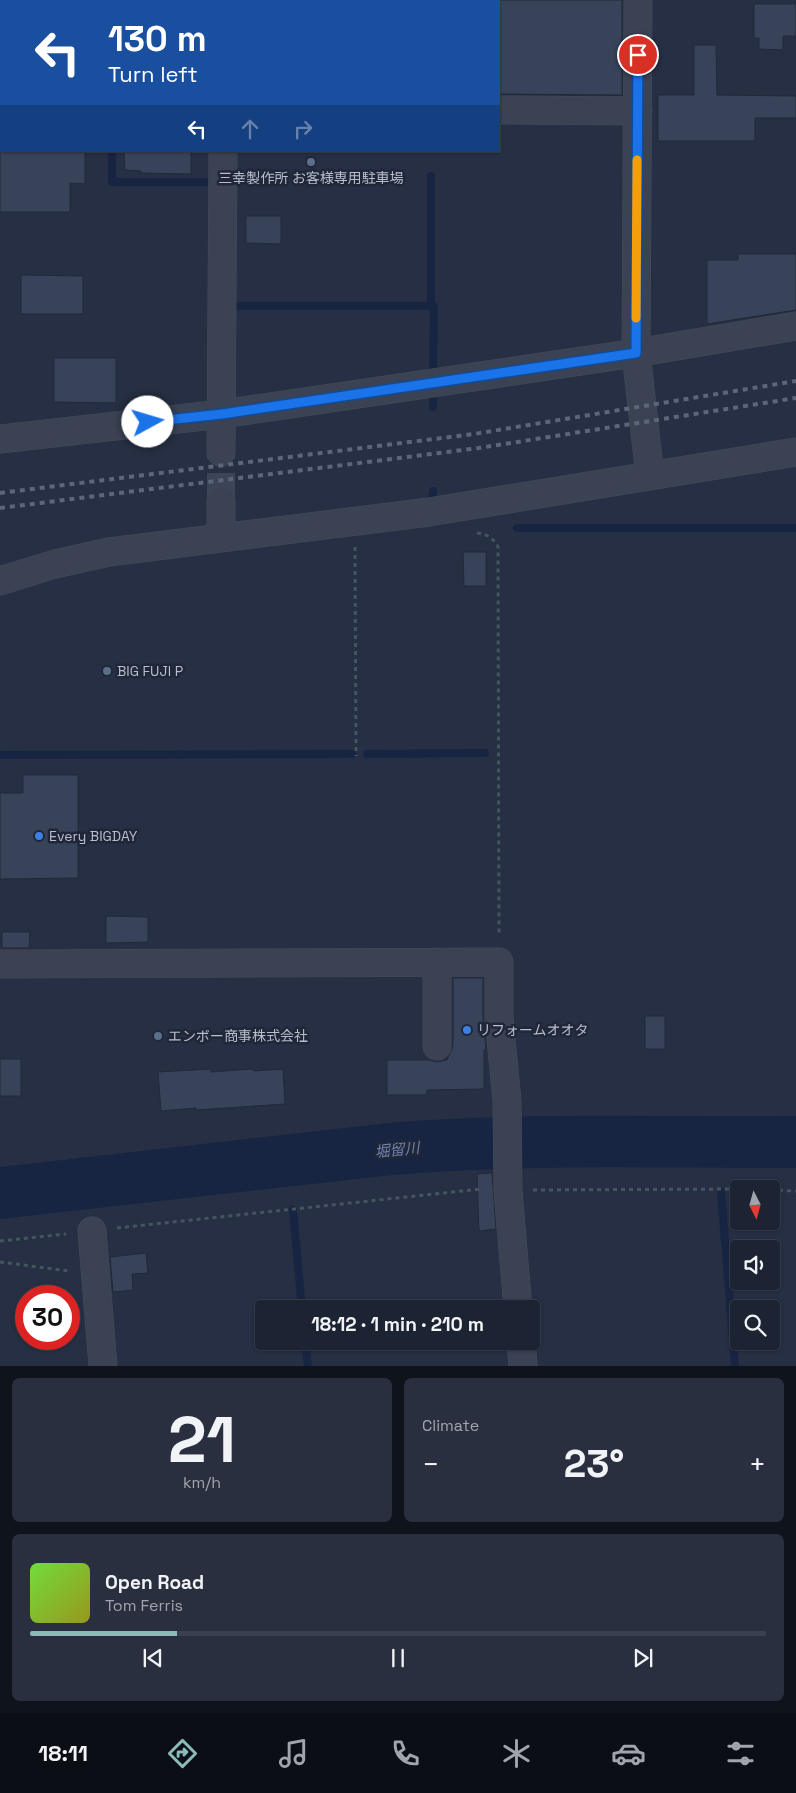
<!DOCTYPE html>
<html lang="en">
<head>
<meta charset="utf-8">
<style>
	body { margin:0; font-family:"Space Grotesk","Noto Sans JP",sans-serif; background:#292f3e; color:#f1f3f6; height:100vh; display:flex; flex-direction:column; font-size:19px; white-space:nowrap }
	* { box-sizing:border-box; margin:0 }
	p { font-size:16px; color:#a0a4ac }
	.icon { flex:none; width:28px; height:28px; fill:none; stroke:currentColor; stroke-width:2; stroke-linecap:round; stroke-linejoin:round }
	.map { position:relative; height:1366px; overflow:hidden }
	.drawer { display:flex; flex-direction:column; gap:12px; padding:12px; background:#0f131c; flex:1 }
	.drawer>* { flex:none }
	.banner { position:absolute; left:0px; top:0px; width:500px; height:152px; box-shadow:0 1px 4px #0004,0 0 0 1px #3a404d; background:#1a4fa0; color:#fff; overflow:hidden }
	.needle { width:32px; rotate:174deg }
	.controls { position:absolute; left:730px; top:1180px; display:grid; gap:10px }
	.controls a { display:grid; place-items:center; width:50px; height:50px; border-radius:5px; background:#1c2332; box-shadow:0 1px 4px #0004,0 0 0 1px #3a404d; font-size:25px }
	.speed { position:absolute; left:15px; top:1285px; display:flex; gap:10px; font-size:25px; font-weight:700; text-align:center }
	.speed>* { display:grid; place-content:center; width:65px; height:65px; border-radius:50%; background:#1c2332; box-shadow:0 1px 4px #0004,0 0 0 1px #3a404d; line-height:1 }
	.speed .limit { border:8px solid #d22; background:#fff; color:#111 }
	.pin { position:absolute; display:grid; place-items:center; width:42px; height:42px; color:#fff; margin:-21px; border:2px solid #fff; border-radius:50%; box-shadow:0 1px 5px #0007 }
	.me { position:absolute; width:55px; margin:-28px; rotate:84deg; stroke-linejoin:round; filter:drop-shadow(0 0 4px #0008) }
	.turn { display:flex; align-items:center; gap:18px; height:105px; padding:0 25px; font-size:22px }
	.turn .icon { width:65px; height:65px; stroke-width:2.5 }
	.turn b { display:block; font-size:35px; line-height:42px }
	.lanes { display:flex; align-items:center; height:48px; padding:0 25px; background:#0003; justify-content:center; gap:25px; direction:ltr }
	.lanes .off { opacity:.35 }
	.big { font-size:38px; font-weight:800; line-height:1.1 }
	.drawer .tile { flex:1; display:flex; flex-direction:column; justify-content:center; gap:8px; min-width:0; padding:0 18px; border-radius:8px; background:#292f3e }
	.drawer .dial { align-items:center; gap:0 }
	.dial b { font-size:65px; line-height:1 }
	.song { display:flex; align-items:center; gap:15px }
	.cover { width:60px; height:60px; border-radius:8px; background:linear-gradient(135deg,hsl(100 70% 55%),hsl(60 70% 35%)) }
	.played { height:5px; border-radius:2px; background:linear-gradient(90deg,#8bbbb9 20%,#3a404d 20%) }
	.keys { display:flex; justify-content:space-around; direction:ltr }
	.heat { display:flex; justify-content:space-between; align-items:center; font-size:28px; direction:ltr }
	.drawer .tiles { flex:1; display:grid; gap:12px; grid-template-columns:1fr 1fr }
	.tile:last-child { grid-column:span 2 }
	.trip { position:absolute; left:255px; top:1300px; width:285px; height:50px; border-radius:5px; background:#1c2332; box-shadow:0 1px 4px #0004,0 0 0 1px #3a404d; font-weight:800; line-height:50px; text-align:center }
	.tab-bar { display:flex; height:80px; justify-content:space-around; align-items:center; background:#0b0e14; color:#a0a4ac }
	.tab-bar .icon { width:35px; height:35px }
	.tab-bar .active { color:#8bbbb9 }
	.tab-bar b { font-size:22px; color:#f1f3f6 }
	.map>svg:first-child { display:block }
	.water { fill:#182542 }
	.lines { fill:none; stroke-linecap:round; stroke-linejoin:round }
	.stream { stroke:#182542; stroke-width:8 }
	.building { fill:#38435a; stroke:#21293a }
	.street-tunnel { stroke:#3c4458; stroke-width:28; stroke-dasharray:28 14; stroke-linecap:butt }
	.street-casing { stroke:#444b5c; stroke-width:29 }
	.path { stroke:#42575c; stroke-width:3; stroke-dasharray:4 4; stroke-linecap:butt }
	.street { stroke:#3b4253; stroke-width:28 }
	.rail { stroke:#5d657a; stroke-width:4; stroke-dasharray:5 5; stroke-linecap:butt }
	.route-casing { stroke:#114b97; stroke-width:12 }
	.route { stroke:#1a73e8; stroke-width:9 }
	.slow { stroke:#f59e0b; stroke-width:9 }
	.service-dot { fill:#5c6f8a; stroke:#1f2738; stroke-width:2 }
	.shop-dot { fill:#3f7fe0; stroke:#1f2738; stroke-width:2 }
	.labels { text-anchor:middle; stroke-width:5; stroke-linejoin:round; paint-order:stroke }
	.poi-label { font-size:14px; fill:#b8becd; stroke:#1f2738; text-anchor:start }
	.water-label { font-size:15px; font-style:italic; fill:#7083ac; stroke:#1f2738 }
</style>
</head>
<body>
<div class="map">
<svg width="796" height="1366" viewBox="0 0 796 1366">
	<rect width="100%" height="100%" fill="#262f43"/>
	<path class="water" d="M796 1116V1168C662 1168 527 1164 393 1175L0 1219V1167L388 1123C523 1112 660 1117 796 1116Z"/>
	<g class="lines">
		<path class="stream" d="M112 151V182H207
			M234 306H434L433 372
			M431 307V176
			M433 394V407
			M432 502 433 491
			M517 528H796
			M367 754 485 753
			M0 755 352 754
			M721 1192 735 1366
			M293 1210 302 1309
			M305 1341 308 1366"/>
	</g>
	<path class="building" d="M499 0H622V95L499 94Z
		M754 4H796V36H783V50L759 49V38H754Z
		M694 45H716L717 95 796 96V118H755V141H658V95H694Z
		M0 151H85V184L70 183V212H0Z
		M124 151H191V174L141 173V171L125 170Z
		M246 216H281V244L246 243Z
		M738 254H796V310L707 324V260H738Z
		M21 275 83 276V314H21Z
		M54 358H116V403L54 402Z
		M463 552H486V586H464Z
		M23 775H78V878L0 879V793H23Z
		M106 916 148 917V942L106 943Z
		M2 932H30L29 948H2Z
		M453 978H483V1018L486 1050H484V1089L427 1090 426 1095H387V1060H429L437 1062 447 1060 453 1046Z
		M645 1016H665V1049H645Z
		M0 1059H21V1096H0Z
		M211 1069V1072L253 1069 254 1071 283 1069 285 1104 196 1110V1108L161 1111 158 1072Z
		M492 1173 496 1229 479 1231 477 1174Z
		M146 1253 148 1273 132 1274 133 1290 113 1292 110 1257Z"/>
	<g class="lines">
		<path class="street-tunnel" d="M221 501V452"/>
		<defs>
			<path id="street" d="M638 0 636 353 650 476
				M224 1V0
				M0 101H1
				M499 110 638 111
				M0 439 222 414 636 353 796 326
				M221 452 223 151
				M221 538V501
				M0 581 55 564 109 552 429 512 796 452
				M437 962V1046
				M0 964 499 962V1018L507 1101 508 1191 518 1309
				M92 1231 103 1366
				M521 1341 523 1366"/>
		</defs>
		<use href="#street" class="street-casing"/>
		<path class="path" d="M477 533C488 534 493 538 498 547L499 936
			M355 547 356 756
			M533 1190 739 1189
			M771 1190 796 1191
			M117 1228 481 1189
			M0 1241 66 1234
			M0 1262 69 1271"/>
		<use href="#street" class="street"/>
		<path class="rail" d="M0 493 474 434 796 381
			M0 508 479 448 796 398"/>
	</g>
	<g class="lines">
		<defs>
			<path id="route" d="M148 422 222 414 636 353 638 55"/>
		</defs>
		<use href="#route" class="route-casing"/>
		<use href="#route" class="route"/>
		<path class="slow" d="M636 318 637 160"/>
	</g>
	<g class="service-dot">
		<circle cx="311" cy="162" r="5"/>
		<circle cx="107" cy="671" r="5"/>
		<circle cx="158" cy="1036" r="5"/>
	</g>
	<g class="shop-dot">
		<circle cx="39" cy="836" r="5"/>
		<circle cx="467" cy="1030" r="5"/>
	</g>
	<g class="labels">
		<g class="poi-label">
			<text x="311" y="183" text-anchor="middle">三幸製作所 お客様専用駐車場</text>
			<text x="117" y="676">BIG FUJI P</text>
			<text x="49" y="841">Every BIGDAY</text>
			<text x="477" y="1035">リフォームオオタ</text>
			<text x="168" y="1041">エンボー商事株式会社</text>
		</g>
		<g class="water-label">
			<text transform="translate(397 1150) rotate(-6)" y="5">堀留川</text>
		</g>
	</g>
</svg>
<div class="controls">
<a><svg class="needle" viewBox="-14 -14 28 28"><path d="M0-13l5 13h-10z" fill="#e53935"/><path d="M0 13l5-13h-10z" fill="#a0a4ac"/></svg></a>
<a><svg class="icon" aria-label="sound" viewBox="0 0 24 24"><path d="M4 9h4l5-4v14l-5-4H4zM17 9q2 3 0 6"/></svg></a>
<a><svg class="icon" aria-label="search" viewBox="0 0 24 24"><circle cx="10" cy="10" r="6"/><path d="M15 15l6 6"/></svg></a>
</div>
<div class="speed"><div class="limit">30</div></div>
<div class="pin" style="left:638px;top:55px;background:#d93025"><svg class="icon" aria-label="arrive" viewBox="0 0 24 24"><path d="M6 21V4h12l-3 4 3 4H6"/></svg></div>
<svg class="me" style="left:148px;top:422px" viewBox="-20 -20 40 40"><circle r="19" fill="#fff"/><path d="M0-13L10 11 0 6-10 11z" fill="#1a73e8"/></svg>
<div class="trip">18:12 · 1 min · 210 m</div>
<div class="banner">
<div class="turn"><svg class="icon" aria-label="left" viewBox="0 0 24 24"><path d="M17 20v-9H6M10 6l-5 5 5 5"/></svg><div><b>130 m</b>Turn left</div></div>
<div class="lanes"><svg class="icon" aria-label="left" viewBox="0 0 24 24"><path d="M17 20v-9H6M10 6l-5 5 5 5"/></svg><svg class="icon off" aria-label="ahead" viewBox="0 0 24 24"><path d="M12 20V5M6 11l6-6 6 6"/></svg><svg class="icon off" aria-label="right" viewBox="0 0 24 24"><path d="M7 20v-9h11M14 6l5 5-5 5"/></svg></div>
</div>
</div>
<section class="drawer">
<div class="tiles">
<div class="tile dial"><b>21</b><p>km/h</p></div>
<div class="tile"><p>Climate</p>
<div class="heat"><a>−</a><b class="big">23°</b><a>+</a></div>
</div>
<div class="tile">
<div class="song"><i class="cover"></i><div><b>Open Road</b><p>Tom Ferris</p></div></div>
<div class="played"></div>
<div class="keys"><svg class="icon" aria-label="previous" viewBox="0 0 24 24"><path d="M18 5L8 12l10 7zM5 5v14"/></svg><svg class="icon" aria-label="pause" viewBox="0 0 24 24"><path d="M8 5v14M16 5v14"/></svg><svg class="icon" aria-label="next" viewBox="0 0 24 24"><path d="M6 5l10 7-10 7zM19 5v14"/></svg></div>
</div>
</div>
</section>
<nav class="tab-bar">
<b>18:11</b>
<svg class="icon active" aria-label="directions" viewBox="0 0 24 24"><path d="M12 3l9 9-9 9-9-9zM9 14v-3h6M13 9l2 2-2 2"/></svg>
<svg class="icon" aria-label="music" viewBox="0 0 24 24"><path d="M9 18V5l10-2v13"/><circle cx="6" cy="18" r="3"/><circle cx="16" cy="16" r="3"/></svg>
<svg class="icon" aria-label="phone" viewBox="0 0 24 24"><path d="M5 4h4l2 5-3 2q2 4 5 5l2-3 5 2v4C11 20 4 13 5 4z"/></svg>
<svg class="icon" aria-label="climate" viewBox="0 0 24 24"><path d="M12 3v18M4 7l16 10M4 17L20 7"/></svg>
<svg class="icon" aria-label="car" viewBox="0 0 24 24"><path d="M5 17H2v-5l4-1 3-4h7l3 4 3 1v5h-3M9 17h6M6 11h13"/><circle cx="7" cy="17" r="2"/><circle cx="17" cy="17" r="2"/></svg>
<svg class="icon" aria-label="filters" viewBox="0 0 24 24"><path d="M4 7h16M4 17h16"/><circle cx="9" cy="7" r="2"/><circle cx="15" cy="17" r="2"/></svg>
</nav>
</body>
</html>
